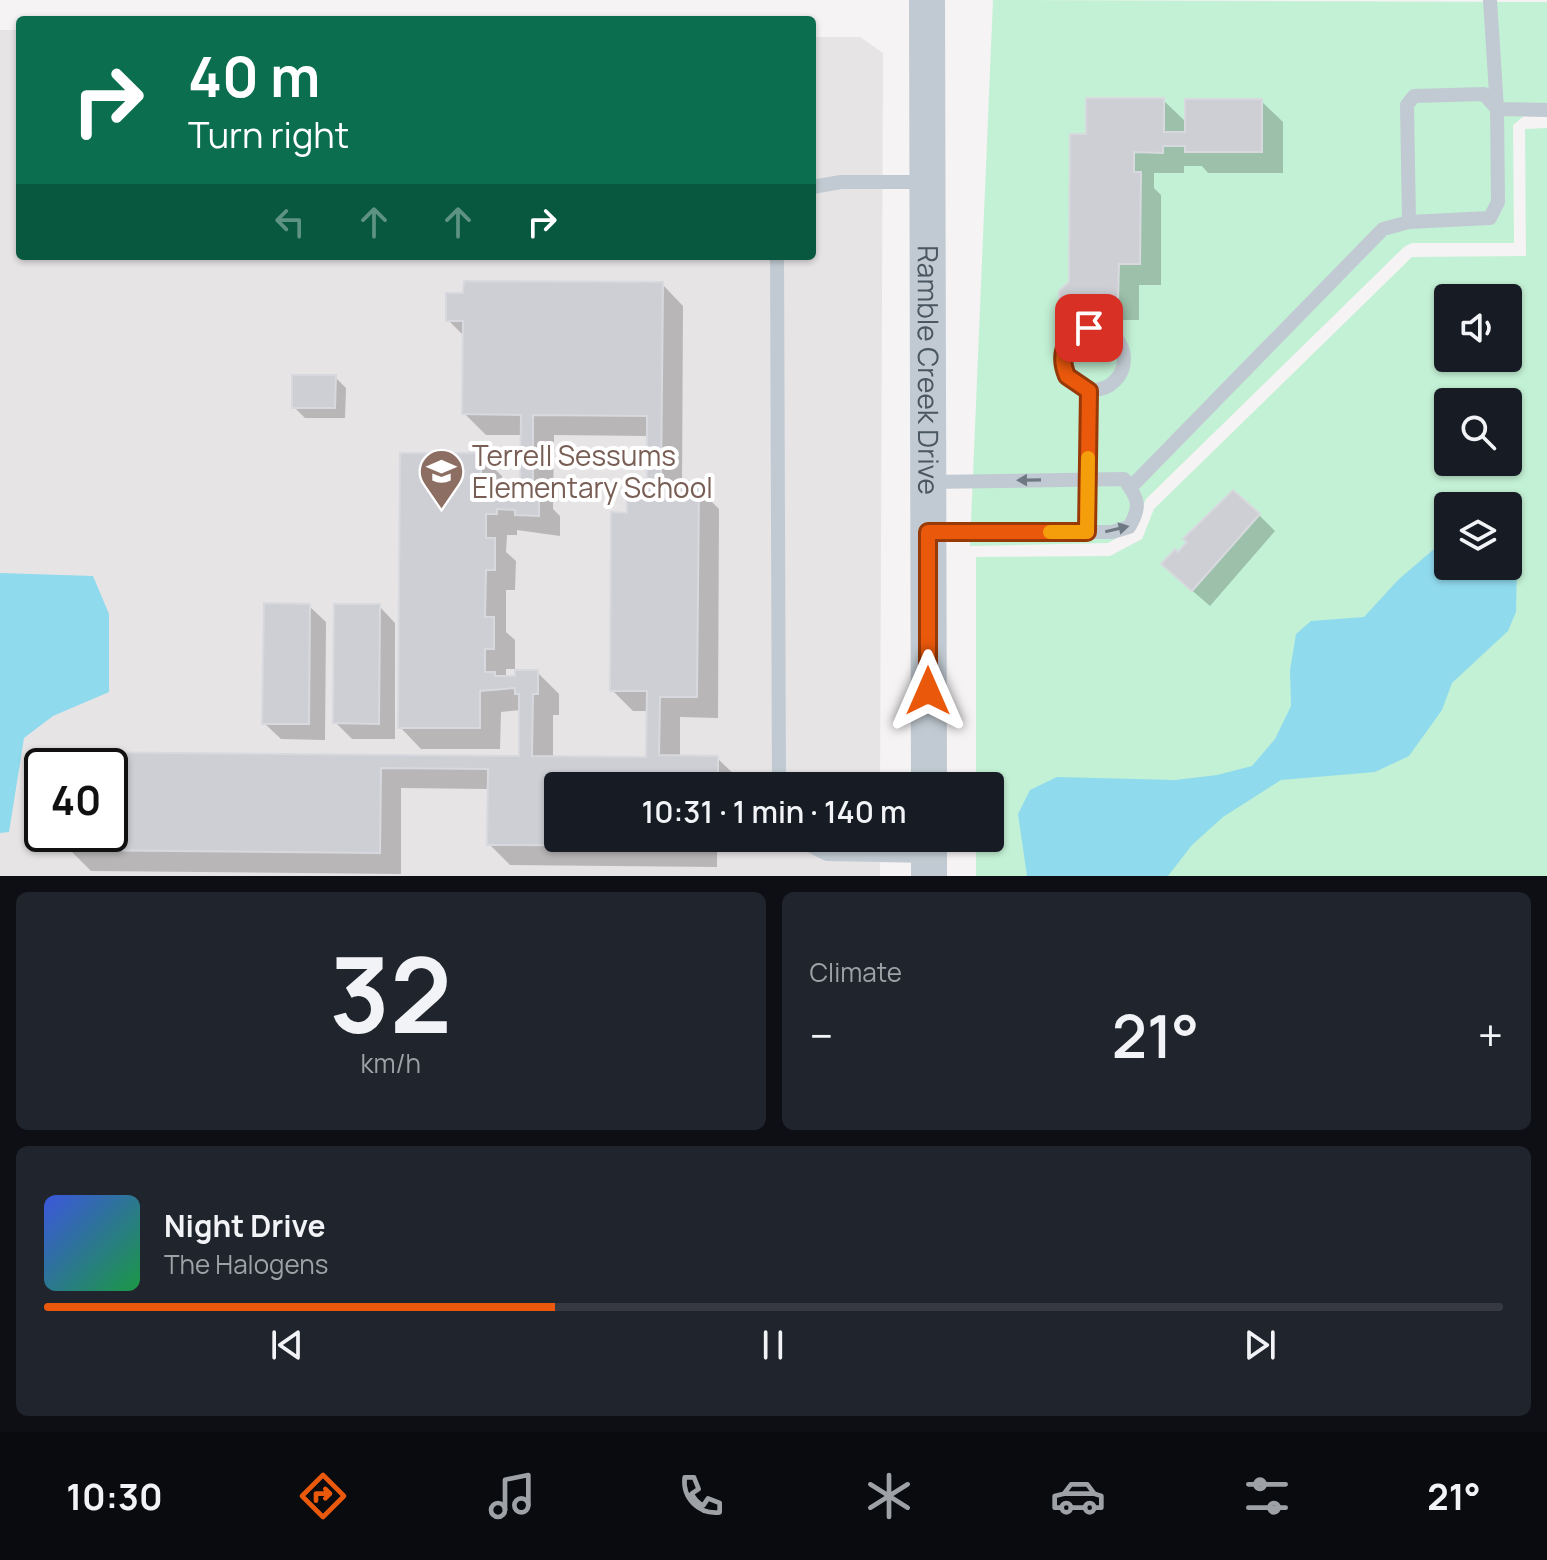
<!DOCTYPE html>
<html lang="en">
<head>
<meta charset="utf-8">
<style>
	body { margin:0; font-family:Manrope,sans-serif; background:#20242c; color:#f1f3f6; height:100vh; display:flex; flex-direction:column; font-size:30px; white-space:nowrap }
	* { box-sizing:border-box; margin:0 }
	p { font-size:26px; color:#9ea1a6 }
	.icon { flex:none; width:44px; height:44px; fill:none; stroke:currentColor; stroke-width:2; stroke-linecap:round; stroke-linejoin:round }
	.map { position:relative; height:876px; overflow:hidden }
	.details { display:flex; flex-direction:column; gap:16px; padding:16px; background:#0d0f14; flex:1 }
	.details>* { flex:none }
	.guide { position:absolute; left:16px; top:16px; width:800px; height:244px; border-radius:8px; box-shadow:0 2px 6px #0004; background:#0b6e4f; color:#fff; overflow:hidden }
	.controls { position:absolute; left:1434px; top:284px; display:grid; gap:16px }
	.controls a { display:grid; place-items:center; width:88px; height:88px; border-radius:8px; background:#171b24; box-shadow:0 2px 6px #0004; font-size:40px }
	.speed { position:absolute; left:24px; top:748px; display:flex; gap:16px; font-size:40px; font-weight:700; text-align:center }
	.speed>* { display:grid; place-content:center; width:104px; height:104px; border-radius:50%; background:#171b24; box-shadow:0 2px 6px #0004; line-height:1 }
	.speed .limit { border:4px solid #111; border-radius:12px; background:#fff; color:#111 }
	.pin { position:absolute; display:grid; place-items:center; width:68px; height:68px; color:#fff; margin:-34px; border-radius:16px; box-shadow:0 4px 12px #0006 }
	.me { position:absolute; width:88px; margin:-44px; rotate:0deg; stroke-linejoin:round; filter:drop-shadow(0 0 6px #0008) }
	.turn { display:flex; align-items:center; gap:28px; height:168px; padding:0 40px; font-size:36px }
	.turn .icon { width:104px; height:104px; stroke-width:2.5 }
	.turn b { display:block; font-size:56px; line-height:68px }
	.lanes { display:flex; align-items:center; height:76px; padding:0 40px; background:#0003; justify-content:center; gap:40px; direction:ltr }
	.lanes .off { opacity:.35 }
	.big { font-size:60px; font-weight:600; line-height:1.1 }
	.details .card { flex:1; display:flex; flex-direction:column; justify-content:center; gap:12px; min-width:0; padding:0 28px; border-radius:12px; background:#20242c }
	.details .dial { align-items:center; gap:0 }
	.dial b { font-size:104px; line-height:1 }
	.song { display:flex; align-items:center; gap:24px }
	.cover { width:96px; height:96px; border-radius:12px; background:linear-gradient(135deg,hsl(230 70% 55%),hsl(140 70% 35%)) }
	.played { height:8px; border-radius:4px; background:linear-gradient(90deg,#ea580c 35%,#363941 35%) }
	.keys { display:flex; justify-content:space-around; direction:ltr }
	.heat { display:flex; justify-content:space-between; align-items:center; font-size:44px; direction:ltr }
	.details .tiles { flex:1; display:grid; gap:16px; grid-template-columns:1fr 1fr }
	.card:last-child { grid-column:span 2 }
	.trip { position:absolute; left:544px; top:772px; width:460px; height:80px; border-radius:8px; background:#171b24; box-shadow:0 2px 6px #0004; font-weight:600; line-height:80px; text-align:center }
	.tab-bar { display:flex; height:128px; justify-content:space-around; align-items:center; background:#090b0e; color:#9ea1a6 }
	.tab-bar .icon { width:56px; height:56px }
	.tab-bar .on { color:#ea580c }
	.tab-bar b { font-size:36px; color:#f1f3f6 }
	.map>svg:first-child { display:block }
	.education { fill:#e6e4e5; fill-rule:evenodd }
	.green { fill:#c3f1d5; fill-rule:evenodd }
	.water { fill:#90daee }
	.shadow { fill:#0003; fill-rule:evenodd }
	.building { fill:#cdcfd5; stroke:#d7d9de; stroke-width:2; fill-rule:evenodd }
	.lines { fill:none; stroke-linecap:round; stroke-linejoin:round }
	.service { stroke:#c1cad2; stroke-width:14 }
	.tertiary { stroke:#c1cad2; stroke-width:36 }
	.oneway { fill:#6e7983 }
	.route-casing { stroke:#983908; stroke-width:20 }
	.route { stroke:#ea580c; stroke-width:14 }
	.slow { stroke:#f59e0b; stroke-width:14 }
	.labels { text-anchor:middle; stroke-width:8; stroke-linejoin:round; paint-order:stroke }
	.street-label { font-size:28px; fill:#4a5661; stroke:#fff }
	.education-label { font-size:28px; fill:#785e54; stroke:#fff; text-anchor:start }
</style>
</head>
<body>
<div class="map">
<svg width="1547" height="876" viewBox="0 0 1547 876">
	<rect width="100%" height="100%" fill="#f5f3f3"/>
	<path class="education" d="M0 30H20V256H812V37H860L883 53 880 786H558V838H880V876H0ZM42 766H110V834H42Z"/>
	<path class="green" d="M993 0 1547 2V115H1525L1513 125 1514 243H1412L1404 247 1146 499 1133 529 1108 543 970 546Z
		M1547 128V876H976V838H990V786H976V557L1110 556 1142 539 1154 509 1412 257 1526 256 1525 129ZM1448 298H1508V358H1448ZM1448 402H1508V462H1448ZM1448 506H1508V566H1448Z"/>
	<path class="water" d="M1448 537V566H1508L1509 545 1517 565 1516 612 1508 631 1452 683 1442 710 1409 756 1375 772 1281 780 1223 817 1192 845 1168 876H1027L1018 814 1030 790 1057 777 1175 780 1217 775 1252 766 1275 739 1291 706 1290 670 1296 634 1311 621 1364 617 1398 580Z
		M0 573 93 576 109 614V692L53 716 24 738 9 832 0 833Z"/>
	<path class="shadow" d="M1163 100 1187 123 1261 101 1283 122V173H1208L1202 166H1184V173H1154V188L1161 195V285H1139V320H1110L1100 331 1089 330 1061 302 1071 283 1088 136Z
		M662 284 683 306 682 487 698 488 719 509 718 718 680 717V757L717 758 739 779V786H558V838H738V849H717V867L510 865 489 844V789L401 788V874L91 871 70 850V834H110V766H70L521 758V710L501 712 500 749H421L400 727 480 455 502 476V500H517L522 494 523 435H486L464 413 465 337 448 320ZM554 435 649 436V492L629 515 612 690 633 711H648V759L553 758V715H559V694L537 672 506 678V669H515V640L506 632V590H515L516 561 506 552 507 535H517V530L560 536V516L553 509Z
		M335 377 346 388 345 418H305L294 407Z
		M1259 515 1275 531 1210 606 1180 580Z
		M309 606 326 622 325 740 281 739 264 723Z
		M379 606 395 623V739H352L335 722Z"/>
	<path class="building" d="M1086 98H1164V132H1185V99H1262V152H1185V146H1163V153L1134 152V172H1141L1140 264H1119L1118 300H1089L1078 310H1066L1059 303V291L1069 282 1070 134H1086Z
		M464 281 663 282 661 485 699 486 697 697H660L659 755 718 756V786H558V838H697V846L487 845 488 769 381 768 380 853 68 850V834H110V766H68L69 752 519 756V694H515V688L480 691V728H398L400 453H481V491L497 493V498H515V492H520L521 415 462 414 463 321H446V293H463ZM533 415 647 416V491H627V513L611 512 610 691H647L646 757 532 756 533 694H538V670H515V676H495V672H485V649H494V617H485L486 570H495V538H486V514H497V509L515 510V515L539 516V492H533Z
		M292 375H336L335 408H292Z
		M1233 490 1260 514 1192 591 1161 564 1175 549 1178 552 1187 542 1183 539Z
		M264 603 310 604 309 724H262Z
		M334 604H380L379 724 333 723Z"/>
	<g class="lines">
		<path class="service" d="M812 187 841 182H928
			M1409 222 1407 105 1414 96 1484 94 1497 109 1490 0
			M777 256 779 786
			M1062 359a31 31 0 1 1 62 0a31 31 0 1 1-62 0Z
			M1130 488 1383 229 1409 222 1490 218 1498 202 1497 109 1547 110
			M928 532H1112L1129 527C1142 506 1138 498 1124 479L929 482
			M1087 532 1089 391
			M795 838 827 854 929 856"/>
		<g class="tertiary">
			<path id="s1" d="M927 0 929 786"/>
			<path d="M929 876V838"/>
		</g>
	</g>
	<defs><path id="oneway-solid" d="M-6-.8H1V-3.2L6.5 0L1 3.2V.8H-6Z" transform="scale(2)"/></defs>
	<g class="oneway">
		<use href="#oneway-solid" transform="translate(1029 480) rotate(179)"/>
		<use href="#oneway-solid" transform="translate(1117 529) rotate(-13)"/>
	</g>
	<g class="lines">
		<defs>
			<path id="route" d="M928 691V532H1087L1089 391 1067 376C1058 354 1065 335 1089 328"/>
		</defs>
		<use href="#route" class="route-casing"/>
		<use href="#route" class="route"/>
		<path class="slow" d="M1050 532H1087L1088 458"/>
	</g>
	<defs>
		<symbol id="school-pin" viewBox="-11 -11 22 30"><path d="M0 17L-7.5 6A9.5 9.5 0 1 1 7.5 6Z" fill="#8d6e63" stroke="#fff"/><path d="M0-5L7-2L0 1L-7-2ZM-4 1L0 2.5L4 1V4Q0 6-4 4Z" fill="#fff"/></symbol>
	</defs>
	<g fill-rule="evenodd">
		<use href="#school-pin" x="416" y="446" width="51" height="69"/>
	</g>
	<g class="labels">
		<g class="street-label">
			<text dy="10" stroke="none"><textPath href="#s1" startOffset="370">Ramble Creek Drive</textPath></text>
		</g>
		<g class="education-label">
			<text x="472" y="466">Terrell Sessums<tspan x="472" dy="32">Elementary School</tspan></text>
		</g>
	</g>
</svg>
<div class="controls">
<a><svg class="icon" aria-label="sound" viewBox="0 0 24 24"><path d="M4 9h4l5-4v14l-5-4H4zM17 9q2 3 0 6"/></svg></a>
<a><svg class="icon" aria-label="search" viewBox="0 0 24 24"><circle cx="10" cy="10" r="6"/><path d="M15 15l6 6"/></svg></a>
<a><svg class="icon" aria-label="layers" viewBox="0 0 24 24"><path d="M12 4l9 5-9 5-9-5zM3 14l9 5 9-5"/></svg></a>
</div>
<div class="speed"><div class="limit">40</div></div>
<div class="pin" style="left:1089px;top:328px;background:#d93025"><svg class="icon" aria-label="arrive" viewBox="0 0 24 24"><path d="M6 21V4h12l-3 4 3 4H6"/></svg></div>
<svg class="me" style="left:928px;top:691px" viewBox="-20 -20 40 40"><path d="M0-17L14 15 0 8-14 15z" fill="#ea580c" stroke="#fff" stroke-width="4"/></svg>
<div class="trip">10:31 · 1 min · 140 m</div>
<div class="guide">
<div class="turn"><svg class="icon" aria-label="right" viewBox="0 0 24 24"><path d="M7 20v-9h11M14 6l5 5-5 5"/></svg><div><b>40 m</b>Turn right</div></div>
<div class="lanes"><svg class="icon off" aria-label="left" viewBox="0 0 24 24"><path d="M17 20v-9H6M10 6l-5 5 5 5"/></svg><svg class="icon off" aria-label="ahead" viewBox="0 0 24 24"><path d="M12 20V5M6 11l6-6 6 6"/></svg><svg class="icon off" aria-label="ahead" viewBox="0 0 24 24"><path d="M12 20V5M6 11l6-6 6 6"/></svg><svg class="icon" aria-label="right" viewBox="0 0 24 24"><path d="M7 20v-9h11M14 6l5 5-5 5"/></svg></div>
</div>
</div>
<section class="details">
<div class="tiles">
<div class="card dial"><b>32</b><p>km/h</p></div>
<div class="card"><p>Climate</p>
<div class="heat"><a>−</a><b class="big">21°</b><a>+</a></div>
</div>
<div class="card">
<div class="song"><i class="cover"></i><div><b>Night Drive</b><p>The Halogens</p></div></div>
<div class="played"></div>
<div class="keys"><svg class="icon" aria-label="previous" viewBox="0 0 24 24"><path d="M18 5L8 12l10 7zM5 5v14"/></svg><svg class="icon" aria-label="pause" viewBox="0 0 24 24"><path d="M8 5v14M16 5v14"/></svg><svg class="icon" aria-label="next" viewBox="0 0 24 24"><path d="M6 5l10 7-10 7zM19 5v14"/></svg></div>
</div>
</div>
</section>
<nav class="tab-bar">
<b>10:30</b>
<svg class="icon on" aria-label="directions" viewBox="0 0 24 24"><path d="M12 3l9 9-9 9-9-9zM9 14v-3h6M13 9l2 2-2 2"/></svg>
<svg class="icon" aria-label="music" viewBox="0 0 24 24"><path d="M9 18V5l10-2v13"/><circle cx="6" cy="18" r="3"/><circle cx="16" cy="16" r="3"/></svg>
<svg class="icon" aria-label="phone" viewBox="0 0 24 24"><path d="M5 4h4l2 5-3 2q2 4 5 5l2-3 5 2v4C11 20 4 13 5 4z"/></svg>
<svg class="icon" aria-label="climate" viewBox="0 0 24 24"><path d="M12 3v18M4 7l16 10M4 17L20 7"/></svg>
<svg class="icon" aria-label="car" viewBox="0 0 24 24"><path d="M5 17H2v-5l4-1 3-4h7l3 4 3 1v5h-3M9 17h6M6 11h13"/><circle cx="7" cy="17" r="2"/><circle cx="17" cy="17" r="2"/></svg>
<svg class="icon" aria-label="filters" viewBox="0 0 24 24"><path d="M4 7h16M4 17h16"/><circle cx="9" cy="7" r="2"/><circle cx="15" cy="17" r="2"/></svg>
<b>21°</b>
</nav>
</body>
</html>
